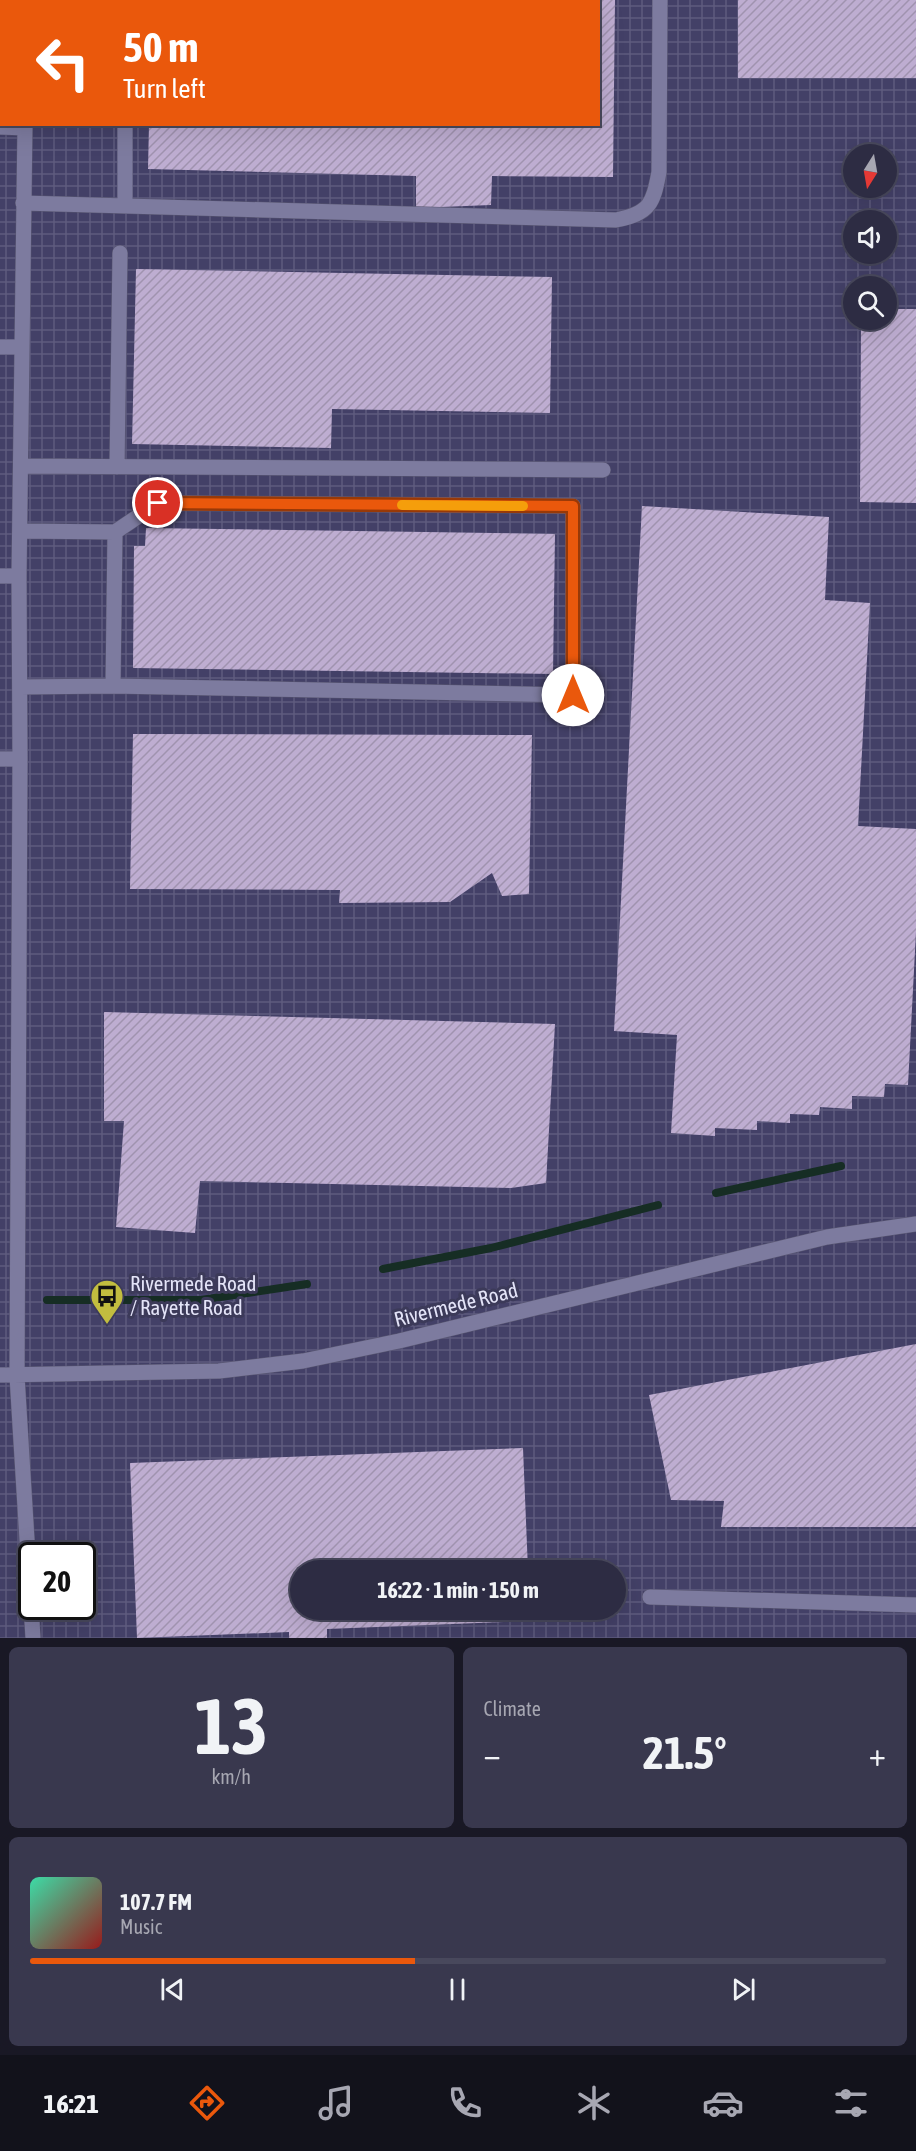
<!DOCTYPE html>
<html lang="en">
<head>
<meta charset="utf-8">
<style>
	body { margin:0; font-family:"Asap Condensed",sans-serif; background:#39384e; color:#f1f3f6; height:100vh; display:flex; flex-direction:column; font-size:22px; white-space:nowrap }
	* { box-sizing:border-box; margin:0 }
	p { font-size:20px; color:#a7a7b2 }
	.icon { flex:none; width:33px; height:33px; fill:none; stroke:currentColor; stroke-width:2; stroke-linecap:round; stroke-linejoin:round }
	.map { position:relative; height:1638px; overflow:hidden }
	.details { display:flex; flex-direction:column; gap:9px; padding:9px; background:#191825; flex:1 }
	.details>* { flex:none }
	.hud { position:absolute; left:0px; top:0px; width:600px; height:126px; box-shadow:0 6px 24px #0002,0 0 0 2px #48485c; background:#ea580c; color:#fff; overflow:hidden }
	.needle { width:39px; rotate:191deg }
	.tools { position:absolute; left:843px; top:144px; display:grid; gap:12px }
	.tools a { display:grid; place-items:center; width:54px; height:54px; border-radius:50%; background:#2d2c43; box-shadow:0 6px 24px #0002,0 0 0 2px #48485c; font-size:30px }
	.speed { position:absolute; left:18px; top:1542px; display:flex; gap:12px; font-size:30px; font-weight:700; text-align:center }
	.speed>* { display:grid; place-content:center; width:78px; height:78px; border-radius:50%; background:#2d2c43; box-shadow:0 6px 24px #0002,0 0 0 2px #48485c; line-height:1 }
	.speed .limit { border:3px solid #111; border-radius:9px; background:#fff; color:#111 }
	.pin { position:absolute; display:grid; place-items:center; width:51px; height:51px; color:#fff; margin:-26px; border:3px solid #fff; border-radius:50%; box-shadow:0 2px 6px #0007 }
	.me { position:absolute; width:66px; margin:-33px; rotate:0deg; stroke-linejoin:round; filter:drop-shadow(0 0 4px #0008) }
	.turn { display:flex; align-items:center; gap:21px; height:126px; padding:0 24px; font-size:27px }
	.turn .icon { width:78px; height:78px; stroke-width:2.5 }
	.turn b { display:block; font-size:42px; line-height:51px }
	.big { font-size:45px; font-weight:700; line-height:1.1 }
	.details .widget { flex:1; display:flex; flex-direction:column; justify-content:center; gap:9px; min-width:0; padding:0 21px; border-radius:9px; background:#39384e }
	.details .dial { align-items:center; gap:0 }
	.dial b { font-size:78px; line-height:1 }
	.song { display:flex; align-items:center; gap:18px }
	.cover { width:72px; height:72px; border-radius:9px; background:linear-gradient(135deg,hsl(160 70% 55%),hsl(0 70% 35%)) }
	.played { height:6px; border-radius:3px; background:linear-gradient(90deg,#ea580c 45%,#48485c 45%) }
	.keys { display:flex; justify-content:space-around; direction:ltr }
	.heat { display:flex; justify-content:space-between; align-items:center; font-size:33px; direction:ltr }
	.details .tiles { flex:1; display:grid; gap:9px; grid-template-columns:1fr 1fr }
	.widget:last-child { grid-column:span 2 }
	.trip { position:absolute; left:290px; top:1560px; width:336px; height:60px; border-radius:30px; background:#2d2c43; box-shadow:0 6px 24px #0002,0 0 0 2px #48485c; font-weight:700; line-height:60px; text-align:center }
	.dock { display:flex; height:96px; justify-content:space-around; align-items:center; background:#12121b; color:#a7a7b2 }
	.dock .icon { width:42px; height:42px }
	.dock .current { color:#ea580c }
	.dock b { font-size:27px; color:#f1f3f6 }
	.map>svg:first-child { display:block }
	.industrial { fill:url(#industrial-grid); fill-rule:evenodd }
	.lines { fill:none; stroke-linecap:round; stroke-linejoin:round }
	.stream { stroke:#162d24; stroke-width:8 }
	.building { fill:url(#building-hatch) }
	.minor-casing { stroke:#595772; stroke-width:16 }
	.minor { stroke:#7d7b9f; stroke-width:15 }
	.route-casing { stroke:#983908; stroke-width:15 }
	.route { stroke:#ea580c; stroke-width:10 }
	.slow { stroke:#f59e0b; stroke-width:10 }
	.labels { text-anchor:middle; stroke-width:6; stroke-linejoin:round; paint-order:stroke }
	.poi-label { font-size:21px; fill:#e4e4f8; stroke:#3c3a59; text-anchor:start }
	.street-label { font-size:21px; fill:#e4e4f8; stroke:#3c3a59 }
</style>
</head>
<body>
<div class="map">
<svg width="916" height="1638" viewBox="0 0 916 1638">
	<defs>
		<pattern id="industrial-grid" width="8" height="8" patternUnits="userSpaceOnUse" patternTransform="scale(1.5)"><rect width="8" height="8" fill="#434067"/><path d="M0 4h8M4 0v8" fill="none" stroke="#5e5b7e"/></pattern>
		<pattern id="building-hatch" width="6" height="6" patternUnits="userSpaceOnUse" patternTransform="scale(1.5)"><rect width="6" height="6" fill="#beadd1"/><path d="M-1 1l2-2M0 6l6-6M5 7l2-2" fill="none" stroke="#a093af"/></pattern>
	</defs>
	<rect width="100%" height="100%" fill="#3c3a59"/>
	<path class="industrial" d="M0 0H916V1638H0ZM2 2H598V124H2ZM854 154H886V188H854ZM854 220H886V254H854ZM854 286H886V320H854ZM32 1556H82V1606H32ZM300 1570H615V1610H300Z"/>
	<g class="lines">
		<path class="stream" d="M716 1193 841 1166
			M383 1269 491 1248 658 1205
			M47 1300H201L307 1284"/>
	</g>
	<path class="building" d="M598 0H615L613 177 492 176 491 205 416 208V176L148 169 149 124H598Z
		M738 0H916V78H738Z
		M136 269 552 277 550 413 332 409 331 448 132 444Z
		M886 309H916V503L860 502 861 320H886Z
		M642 506 829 517 825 600 870 603 858 826 916 829V932L908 1085 885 1084 884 1097 852 1096V1109L820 1107 819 1115 790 1114V1123L757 1121V1130L715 1128V1136L671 1133 677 1035 614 1031Z
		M146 528 555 534 553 674 133 668 134 546H145Z
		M133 734 532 735 529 894 502 896 492 873 450 902 339 903 340 890 130 889Z
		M104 1012 555 1024 546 1183 511 1188 200 1181 195 1233 116 1227 124 1121H104Z
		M916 1344V1527H721L724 1501 671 1500 649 1395Z
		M523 1448 528 1570H300V1610H529L530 1621 327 1629V1638H289V1632L137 1638 130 1463Z"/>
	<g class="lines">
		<defs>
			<path id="minor" d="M125 0V2
				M26 2V0
				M25 124 19 576 20 759 17 1376 33 1638
				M125 124V206
				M0 127 25 128
				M23 203 616 220C650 213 653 204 659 172L660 0
				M0 347H22
				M21 466 603 470
				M117 467 120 253
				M21 531 115 532
				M0 576H19
				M20 687 113 686 573 695V506L158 503 115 532 113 686
				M0 759H20
				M0 1375 219 1371 303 1361 399 1341 827 1237 916 1224
				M650 1597 916 1605"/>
		</defs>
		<use href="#minor" class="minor-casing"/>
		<use href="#minor" class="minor"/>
	</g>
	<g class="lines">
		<defs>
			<path id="route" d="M158 503 573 506V695"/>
		</defs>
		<use href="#route" class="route-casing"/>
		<use href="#route" class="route"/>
		<path class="slow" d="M402 505 523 506"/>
	</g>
	<defs>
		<symbol id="bus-pin" viewBox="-11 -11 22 30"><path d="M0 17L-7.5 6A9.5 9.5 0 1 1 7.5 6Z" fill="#c2bd3f" stroke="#3c3a59"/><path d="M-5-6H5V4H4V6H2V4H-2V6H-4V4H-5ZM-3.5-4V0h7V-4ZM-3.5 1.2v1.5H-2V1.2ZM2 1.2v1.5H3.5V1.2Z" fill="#111"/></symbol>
	</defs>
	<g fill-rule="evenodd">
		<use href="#bus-pin" x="88" y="1277" width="38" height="52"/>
	</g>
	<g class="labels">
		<g class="poi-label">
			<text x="130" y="1291">Rivermede Road<tspan x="130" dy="24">/ Rayette Road</tspan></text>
		</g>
		<g class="street-label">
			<text transform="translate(456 1305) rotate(-14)" y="7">Rivermede Road</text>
		</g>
	</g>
</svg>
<div class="tools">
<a><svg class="needle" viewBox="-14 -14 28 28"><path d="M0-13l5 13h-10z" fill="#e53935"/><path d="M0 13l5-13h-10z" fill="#a7a7b2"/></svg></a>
<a><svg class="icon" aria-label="sound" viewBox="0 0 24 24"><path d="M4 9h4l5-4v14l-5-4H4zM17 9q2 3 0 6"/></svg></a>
<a><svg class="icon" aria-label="search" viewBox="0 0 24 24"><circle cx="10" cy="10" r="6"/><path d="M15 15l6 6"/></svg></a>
</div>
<div class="speed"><div class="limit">20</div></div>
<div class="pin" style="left:158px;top:503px;background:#d93025"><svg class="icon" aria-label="arrive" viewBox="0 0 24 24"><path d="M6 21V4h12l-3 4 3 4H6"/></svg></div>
<svg class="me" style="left:573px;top:695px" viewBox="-20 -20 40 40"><circle r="19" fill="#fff"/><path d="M0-13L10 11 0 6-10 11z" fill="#ea580c"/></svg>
<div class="trip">16:22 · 1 min · 150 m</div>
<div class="hud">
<div class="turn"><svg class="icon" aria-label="left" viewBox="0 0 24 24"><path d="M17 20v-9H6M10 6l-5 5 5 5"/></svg><div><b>50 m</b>Turn left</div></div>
</div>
</div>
<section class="details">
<div class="tiles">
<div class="widget dial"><b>13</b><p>km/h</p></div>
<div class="widget"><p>Climate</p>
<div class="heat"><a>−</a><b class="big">21.5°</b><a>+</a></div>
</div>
<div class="widget">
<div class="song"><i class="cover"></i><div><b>107.7 FM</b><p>Music</p></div></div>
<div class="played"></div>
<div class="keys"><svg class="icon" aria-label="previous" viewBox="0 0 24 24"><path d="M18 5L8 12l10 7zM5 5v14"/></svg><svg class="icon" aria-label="pause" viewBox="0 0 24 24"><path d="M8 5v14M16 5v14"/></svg><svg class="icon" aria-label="next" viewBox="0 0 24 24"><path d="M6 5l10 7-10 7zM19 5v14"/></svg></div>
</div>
</div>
</section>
<nav class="dock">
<b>16:21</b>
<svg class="icon current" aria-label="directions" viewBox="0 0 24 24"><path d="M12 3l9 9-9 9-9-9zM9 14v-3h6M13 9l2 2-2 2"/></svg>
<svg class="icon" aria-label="music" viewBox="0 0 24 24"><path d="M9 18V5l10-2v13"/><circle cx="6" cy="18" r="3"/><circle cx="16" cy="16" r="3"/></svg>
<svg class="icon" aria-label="phone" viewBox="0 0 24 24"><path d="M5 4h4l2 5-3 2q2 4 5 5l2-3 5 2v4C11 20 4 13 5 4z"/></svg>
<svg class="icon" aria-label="climate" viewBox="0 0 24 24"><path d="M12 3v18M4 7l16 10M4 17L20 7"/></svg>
<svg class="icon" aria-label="car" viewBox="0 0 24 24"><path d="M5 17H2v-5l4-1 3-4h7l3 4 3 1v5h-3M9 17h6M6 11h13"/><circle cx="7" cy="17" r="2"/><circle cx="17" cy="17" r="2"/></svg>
<svg class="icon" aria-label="filters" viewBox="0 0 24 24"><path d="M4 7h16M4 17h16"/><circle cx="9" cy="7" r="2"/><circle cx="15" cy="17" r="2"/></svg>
</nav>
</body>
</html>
